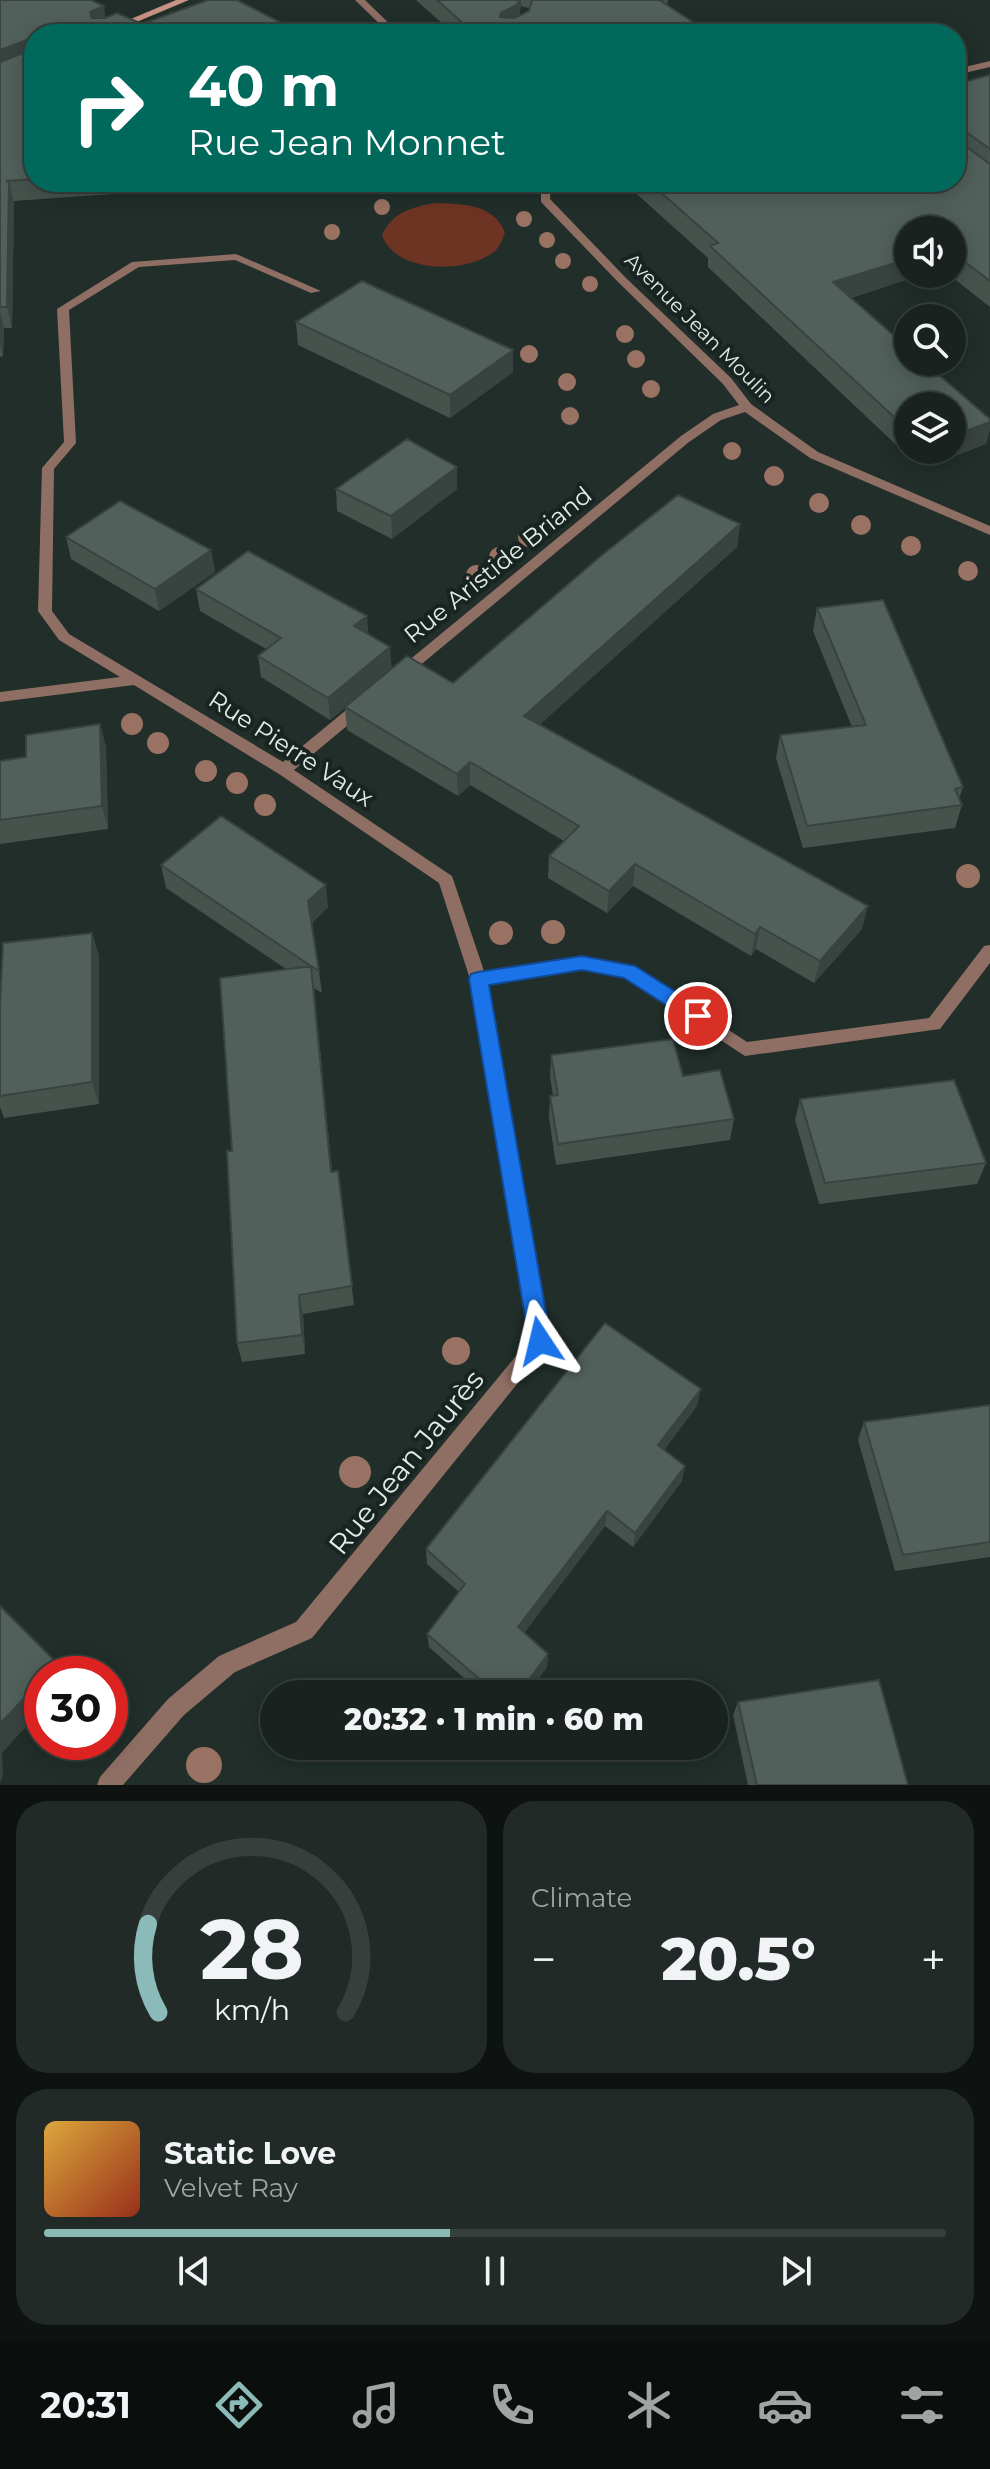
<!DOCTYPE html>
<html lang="en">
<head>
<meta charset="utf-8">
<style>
	body { margin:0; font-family:Montserrat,sans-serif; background:#222a28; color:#f1f3f6; height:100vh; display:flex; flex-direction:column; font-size:30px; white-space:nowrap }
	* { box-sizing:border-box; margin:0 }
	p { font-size:26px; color:#9fa4a4 }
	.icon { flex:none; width:44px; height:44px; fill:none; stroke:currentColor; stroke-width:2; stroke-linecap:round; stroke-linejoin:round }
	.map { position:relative; height:1785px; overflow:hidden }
	.panel { display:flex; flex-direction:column; gap:16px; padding:16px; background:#0e1311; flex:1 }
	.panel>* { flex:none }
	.banner { position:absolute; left:24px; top:24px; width:942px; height:168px; border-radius:32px; box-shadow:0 4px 20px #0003,0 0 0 2px #373f3d; background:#00695c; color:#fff; overflow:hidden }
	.buttons { position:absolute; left:894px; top:216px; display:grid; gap:16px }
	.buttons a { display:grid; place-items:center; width:72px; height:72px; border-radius:50%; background:#19221f; box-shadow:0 4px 20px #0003,0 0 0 2px #373f3d; font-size:40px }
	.speed { position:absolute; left:24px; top:1656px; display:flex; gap:16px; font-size:40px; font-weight:700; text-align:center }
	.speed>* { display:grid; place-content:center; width:104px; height:104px; border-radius:50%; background:#19221f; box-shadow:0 4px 20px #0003,0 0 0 2px #373f3d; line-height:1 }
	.speed .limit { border:12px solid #d22; background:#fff; color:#111 }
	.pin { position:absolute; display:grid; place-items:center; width:68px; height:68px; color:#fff; margin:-34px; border:4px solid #fff; border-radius:50%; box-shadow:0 2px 8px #0007 }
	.me { position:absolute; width:88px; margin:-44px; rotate:350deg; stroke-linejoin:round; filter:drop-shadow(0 0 6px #0008) }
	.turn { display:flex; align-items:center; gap:28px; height:168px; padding:0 32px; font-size:36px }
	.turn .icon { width:104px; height:104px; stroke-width:2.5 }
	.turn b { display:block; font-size:56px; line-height:68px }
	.big { font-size:60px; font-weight:800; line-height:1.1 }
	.panel .card { flex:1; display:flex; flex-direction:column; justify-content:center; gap:12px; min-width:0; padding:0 28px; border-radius:32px; background:#222a28 }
	.panel .dial { align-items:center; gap:0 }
	.dial svg { height:208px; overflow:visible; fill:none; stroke:#373f3d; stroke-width:7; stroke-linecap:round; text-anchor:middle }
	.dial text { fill:#f1f3f6; stroke:none }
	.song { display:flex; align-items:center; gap:24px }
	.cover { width:96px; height:96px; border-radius:12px; background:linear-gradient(135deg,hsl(40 70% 55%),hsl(10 70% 35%)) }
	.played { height:8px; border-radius:4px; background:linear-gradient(90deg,#8bbbb9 45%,#373f3d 45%) }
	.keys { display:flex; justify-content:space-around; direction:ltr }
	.heat { display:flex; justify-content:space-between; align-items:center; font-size:44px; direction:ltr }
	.panel .tiles { flex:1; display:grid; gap:16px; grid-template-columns:1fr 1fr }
	.card:last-child { grid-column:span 2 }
	.trip { position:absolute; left:260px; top:1680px; width:468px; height:80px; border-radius:40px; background:#19221f; box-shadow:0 4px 20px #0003,0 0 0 2px #373f3d; font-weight:800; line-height:80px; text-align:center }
	.tab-bar { display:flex; height:128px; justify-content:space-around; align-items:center; background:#0a0e0c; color:#9fa4a4 }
	.tab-bar .icon { width:56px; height:56px }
	.tab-bar .active { color:#8bbbb9 }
	.tab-bar b { font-size:36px; color:#f1f3f6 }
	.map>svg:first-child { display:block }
	.green { fill:#6d3423 }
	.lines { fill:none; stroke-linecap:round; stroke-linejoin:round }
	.street { fill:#8f6e64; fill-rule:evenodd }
	.secondary { fill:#c79384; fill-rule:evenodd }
	.tree { fill:#997263 }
	.wall { fill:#46534d; fill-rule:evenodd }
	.shaded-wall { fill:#39433f }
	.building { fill:#51605a; stroke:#39433f; stroke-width:2 }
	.route { fill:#1a73e8; stroke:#114b97; stroke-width:2 }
	.labels { text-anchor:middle; stroke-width:8; stroke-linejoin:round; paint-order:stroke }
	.far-street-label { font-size:20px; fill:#e4ece9; stroke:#172420 }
	.street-label { font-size:24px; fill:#e4ece9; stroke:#172420 }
	.near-street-label { font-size:28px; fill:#e4ece9; stroke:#172420 }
</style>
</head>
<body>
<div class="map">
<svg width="990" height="1785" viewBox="0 0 990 1785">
	<rect width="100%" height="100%" fill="#212e29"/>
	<path class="green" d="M434 203C461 204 493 203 505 232 503 238 501 244 497 249 470 275 395 274 382 235 393 212 410 208 434 203Z"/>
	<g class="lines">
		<path class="street" d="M355 0H365L400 34H390Z
			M990 61V67L956 75V69Z
			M541 182H551L550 199 626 278 731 378 751 404 818 452 990 526V535L810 458 745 412 721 420 689 442 406 677H396L394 674 396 671 681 436 713 414 739 405 723 384 618 282 541 202Z
			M236 254 321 291 311 293 235 260 139 267 69 310 76 443 54 469 52 611 69 634 283 762 356 702H366L368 706 366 710 294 770 452 876 484 971 582 956 628 964 747 1042 929 1018 984 946 990 945V963L940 1029 745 1056 624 977 582 970 487 984 550 1341 547 1347 312 1638 235 1672 184 1715 123 1785H97L100 1777 168 1699 219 1656 296 1622 530 1339 470 979 439 883 279 774 134 685 0 702V692L120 677 59 640 38 611 42 468 64 442 57 309 132 262Z"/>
		<path class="secondary" d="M176 0H189L108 34H95Z"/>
	</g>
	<g class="tree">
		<circle cx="382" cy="207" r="8"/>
		<circle cx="524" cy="219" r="8"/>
		<circle cx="332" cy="232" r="8"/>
		<circle cx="547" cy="240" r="8"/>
		<circle cx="563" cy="261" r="8"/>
		<circle cx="590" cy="284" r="8"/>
		<circle cx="625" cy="334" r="9"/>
		<circle cx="529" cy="354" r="9"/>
		<circle cx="636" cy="359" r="9"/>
		<circle cx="567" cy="382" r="9"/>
		<circle cx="651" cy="389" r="9"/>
		<circle cx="570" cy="416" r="9"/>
		<circle cx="732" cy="451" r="9"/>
		<circle cx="774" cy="476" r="10"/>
		<circle cx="819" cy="503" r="10"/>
		<circle cx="861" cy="525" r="10"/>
		<circle cx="528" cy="537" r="10"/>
		<circle cx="911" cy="546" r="10"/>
		<circle cx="499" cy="557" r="10"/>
		<circle cx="968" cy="571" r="10"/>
		<circle cx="476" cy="575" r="10"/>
		<circle cx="132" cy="724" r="11"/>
		<circle cx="158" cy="743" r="11"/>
		<circle cx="206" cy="771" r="11"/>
		<circle cx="237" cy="783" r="11"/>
		<circle cx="265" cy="805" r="11"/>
		<circle cx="968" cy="876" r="12"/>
		<circle cx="553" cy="932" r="12"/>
		<circle cx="501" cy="933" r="12"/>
		<circle cx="456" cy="1351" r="14"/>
		<circle cx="355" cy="1472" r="16"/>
		<circle cx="204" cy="1765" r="18"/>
	</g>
	<path class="wall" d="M0 0 142 24 303 34H34V182H238V185L14 201 12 328H4L3 356 0 357Z
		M416 0H668L667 5 711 34H454ZM521 6 529 8V11L519 16Z
		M990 75V307L948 274H952V230H908V274H924L851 298 908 348V362H924L990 419V429L986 444 939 462 910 458 708 267V258L630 188 631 182H956V84ZM908 406H952V450H908Z
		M296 322 513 372 450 418 298 345Z
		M457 467V489L392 539 337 511 336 489Z
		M740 524 737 547 540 724 862 929 814 983 756 949 751 956 633 886 607 913 548 878 549 856 564 841 470 785 458 796 347 730 345 708 330 720 261 677 258 656 266 649 200 611 196 589 368 634 392 668 453 683Z
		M66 537 211 550 215 572 159 611 71 559Z
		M817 608 963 787 959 799 962 805 955 828 803 848 776 758 780 735 852 727 813 631Z
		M100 724 106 747 108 829 0 844V761L26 757Z
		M161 865 328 907 312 923 322 993 314 988 332 1171H338L354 1305 303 1314 305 1354 242 1362 237 1343 232 1151 286 969 166 888Z
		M92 933 99 956V1104L4 1118 0 1107V1006Z
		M551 1055 683 1076 734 1119 730 1140 556 1165 549 1118 550 1096H553L550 1076Z
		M800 1099 986 1163 977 1184 819 1204 795 1120Z
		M990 1405V1557L895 1571 858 1440 864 1422Z
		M697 1406 664 1450 682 1481 633 1547 605 1526 524 1633 548 1654 547 1667 527 1694H482L429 1647 427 1634 459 1592 427 1564 426 1549Z
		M738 1702 908 1785H748L733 1715Z"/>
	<path class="shaded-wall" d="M518 0H521V6L517 22 500 34 501 13Z
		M104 6 107 26 94 31 90 12Z
		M32 38 34 49 0 71V50Z
		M962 129 958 151V130Z
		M9 182 14 203 12 328 7 307Z
		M908 259V274H924L830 304 833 282Z
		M0 311 4 328 3 356 0 343Z
		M513 350V372L450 418V395Z
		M990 422V429L986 444 939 462 942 450H952V436Z
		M457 467V489L392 539 391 516Z
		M740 524 737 547 524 739V716Z
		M211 550 215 572 159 611 155 589Z
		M367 616 369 638 354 626Z
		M390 647 392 669 330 720 328 698Z
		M100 724 106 747 108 829 102 806Z
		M470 762V785L458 796 457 774Z
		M635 864 633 886 607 913 609 891Z
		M326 885 328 907 311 923 308 901Z
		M868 906 862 929 814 983 820 961Z
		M760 927 756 949 751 956 755 934Z
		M92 933 99 956V1104L92 1082Z
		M311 966 314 988 334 1192 331 1172Z
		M299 1295 303 1314 305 1354 302 1335Z
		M701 1389 697 1406 655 1461 658 1445Z
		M685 1466 682 1481 633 1547 635 1533Z
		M607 1511 605 1526 518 1641V1627Z
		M548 1654 547 1667 527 1694H518Z
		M57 1663 65 1674H47Z
		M42 1679V1709L2 1753 3 1775 0 1783V1724Z"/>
	<path class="building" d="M0 0H91L104 6 90 12 92 18H105L117 13 142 24 208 0H237L303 34H34V179L6 181 9 182 7 307H0V62L31 50 32 38 0 50Z
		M437 0H518V4L501 13 500 17 514 18 529 11 532 0H664L661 1 711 34H475Z
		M990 75V149L962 129 958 130 957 140 990 164V281L952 252V230H908V259L833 282 908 348V362H924L990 419V422L952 436V406H908V430L710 246 718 243 649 182H956V84Z
		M362 281 513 350 450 395 296 322Z
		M407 439 457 467 391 516 336 489Z
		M678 495 740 524 524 716 868 906 820 961 760 927 755 934 635 864 609 891 549 856 579 826 470 762 457 774 345 707 407 656 453 683 602 555Z
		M120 501 211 550 155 589 66 537Z
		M248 551 367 616 354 626 390 647 328 698 258 656 281 638 196 589Z
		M883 600 963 787 955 789 962 805 807 826 780 735 866 725 817 608Z
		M100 724 102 806 0 820V761L26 757V735Z
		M221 816 326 885 308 901 319 971 311 966 331 1172 338 1171 352 1286 299 1295 302 1335 237 1343 227 1151H232L220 978 311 966 161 865Z
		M92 933V1082L0 1096V1006L3 943Z
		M673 1039 683 1076 720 1070 734 1119 558 1144 550 1096 558 1095 551 1055Z
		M954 1080 986 1163 825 1183 800 1099Z
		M605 1323 701 1389 658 1445 685 1466 635 1533 607 1511 518 1627 548 1654 518 1694H497L427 1634 465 1584 426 1549Z
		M990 1405V1542L903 1555 864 1422Z
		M0 1606 57 1663 47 1674H42V1679L0 1724Z
		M879 1680 908 1785H757L738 1702Z"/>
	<path class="route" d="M582 956 635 966 704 1010 707 1016 704 1021H691L624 978 582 970 489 985 551 1341 548 1349 540 1352 532 1349 529 1341 469 979 471 974 478 972Z"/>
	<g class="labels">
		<g class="far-street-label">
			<text transform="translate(700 328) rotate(45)" y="7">Avenue Jean Moulin</text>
		</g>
		<g class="street-label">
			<text transform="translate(498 565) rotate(-39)" y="8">Rue Aristide Briand</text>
			<text transform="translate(291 749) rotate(33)" y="8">Rue Pierre Vaux</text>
		</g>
		<g class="near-street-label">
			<text transform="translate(406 1462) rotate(-51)" y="10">Rue Jean Jaurès</text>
		</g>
	</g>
</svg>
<div class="buttons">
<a><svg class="icon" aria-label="sound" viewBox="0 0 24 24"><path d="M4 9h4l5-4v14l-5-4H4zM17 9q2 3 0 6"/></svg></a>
<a><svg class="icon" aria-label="search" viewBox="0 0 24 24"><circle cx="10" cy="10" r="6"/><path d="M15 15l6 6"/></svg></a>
<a><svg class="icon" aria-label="layers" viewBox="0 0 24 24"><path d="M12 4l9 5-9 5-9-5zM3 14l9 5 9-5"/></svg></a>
</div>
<div class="speed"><div class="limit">30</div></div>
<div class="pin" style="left:698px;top:1016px;background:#d93025"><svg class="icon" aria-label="arrive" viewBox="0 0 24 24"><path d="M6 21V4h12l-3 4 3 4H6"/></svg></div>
<svg class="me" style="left:540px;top:1341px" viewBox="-20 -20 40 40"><path d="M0-17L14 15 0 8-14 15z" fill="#1a73e8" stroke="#fff" stroke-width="4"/></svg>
<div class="trip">20:32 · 1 min · 60 m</div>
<div class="banner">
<div class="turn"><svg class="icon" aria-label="right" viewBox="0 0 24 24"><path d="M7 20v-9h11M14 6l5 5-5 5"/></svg><div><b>40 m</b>Rue Jean Monnet</div></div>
</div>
</div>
<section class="panel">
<div class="tiles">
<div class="card dial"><svg viewBox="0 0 100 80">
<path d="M14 69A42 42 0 1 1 86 69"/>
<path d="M14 69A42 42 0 0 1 10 35" stroke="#8bbbb9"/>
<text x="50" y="56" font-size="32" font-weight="700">28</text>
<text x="50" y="72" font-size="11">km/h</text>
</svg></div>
<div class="card"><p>Climate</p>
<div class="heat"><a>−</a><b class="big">20.5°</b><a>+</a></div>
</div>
<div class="card">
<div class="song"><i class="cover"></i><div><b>Static Love</b><p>Velvet Ray</p></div></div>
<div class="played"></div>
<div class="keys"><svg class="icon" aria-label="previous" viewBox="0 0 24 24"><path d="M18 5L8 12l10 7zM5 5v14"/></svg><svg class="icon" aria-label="pause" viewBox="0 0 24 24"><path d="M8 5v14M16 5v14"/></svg><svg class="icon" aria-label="next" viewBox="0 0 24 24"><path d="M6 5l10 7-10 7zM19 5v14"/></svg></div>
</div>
</div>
</section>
<nav class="tab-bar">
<b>20:31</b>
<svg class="icon active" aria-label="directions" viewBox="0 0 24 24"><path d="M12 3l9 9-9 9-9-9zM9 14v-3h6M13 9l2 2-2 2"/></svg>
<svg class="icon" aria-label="music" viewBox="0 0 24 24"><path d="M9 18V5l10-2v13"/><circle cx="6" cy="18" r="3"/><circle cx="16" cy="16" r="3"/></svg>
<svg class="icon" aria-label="phone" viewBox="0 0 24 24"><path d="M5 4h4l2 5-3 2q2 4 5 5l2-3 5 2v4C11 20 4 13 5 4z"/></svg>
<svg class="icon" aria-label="climate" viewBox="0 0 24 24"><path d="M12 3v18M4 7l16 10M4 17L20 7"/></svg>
<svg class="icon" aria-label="car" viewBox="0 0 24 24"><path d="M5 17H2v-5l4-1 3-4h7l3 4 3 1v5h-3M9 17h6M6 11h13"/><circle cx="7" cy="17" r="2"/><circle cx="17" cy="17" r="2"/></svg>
<svg class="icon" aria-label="filters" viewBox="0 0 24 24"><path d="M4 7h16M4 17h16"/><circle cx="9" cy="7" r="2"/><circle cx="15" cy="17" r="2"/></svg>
</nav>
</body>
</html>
